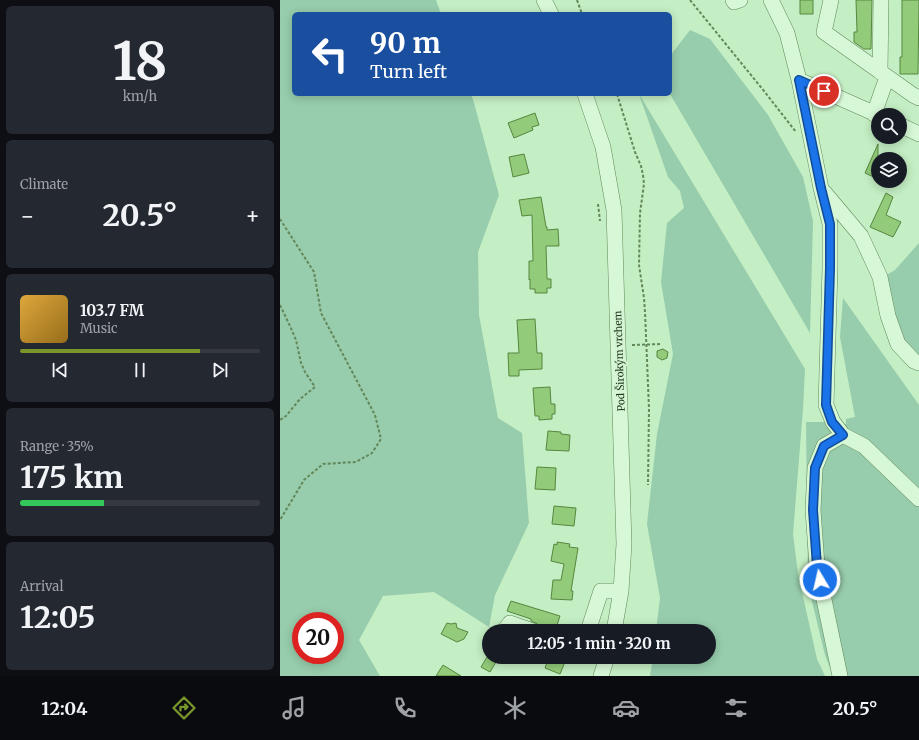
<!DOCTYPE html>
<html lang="en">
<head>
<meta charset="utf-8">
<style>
	body { margin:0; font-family:Merriweather,serif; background:#242831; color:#f1f3f6; height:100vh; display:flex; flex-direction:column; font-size:15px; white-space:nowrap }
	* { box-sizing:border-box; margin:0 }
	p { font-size:13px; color:#9ea1a6 }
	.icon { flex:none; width:22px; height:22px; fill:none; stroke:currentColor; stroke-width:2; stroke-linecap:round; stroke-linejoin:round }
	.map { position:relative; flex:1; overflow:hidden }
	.side { display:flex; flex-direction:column; gap:6px; padding:6px; background:#0d0f14; width:280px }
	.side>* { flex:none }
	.guide { position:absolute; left:12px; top:12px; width:380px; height:84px; border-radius:6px; box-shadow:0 2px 10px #0003; background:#1a4fa0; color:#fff; overflow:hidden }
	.tools { position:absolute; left:591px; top:108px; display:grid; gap:8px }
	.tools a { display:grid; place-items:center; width:36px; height:36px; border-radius:50%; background:#171b24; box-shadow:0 2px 10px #0003; font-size:20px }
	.speed { position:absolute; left:12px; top:612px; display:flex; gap:8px; font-size:20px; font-weight:700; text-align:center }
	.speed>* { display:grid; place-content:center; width:52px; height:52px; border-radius:50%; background:#171b24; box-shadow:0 2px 10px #0003; line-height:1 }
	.speed .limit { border:6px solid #d22; background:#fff; color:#111 }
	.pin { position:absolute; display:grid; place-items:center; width:34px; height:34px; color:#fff; margin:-17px; border:2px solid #fff; border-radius:50%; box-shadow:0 1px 4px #0007 }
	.me { position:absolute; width:44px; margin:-22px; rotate:351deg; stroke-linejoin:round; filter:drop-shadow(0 0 3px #0008) }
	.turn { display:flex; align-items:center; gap:14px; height:84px; padding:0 12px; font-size:18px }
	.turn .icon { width:52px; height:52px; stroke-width:2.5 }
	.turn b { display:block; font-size:28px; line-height:34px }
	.big { font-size:30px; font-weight:700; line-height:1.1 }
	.side .card { flex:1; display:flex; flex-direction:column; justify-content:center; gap:6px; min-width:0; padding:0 14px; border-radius:6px; background:#242831 }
	.side .dial { align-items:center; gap:0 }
	.dial b { font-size:52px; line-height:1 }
	.song { display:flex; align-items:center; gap:12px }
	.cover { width:48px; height:48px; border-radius:6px; background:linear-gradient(135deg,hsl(40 70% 55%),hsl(40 70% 35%)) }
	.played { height:4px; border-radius:2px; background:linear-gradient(90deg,#79962b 75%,#363941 75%) }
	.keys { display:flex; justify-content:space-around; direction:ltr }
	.heat { display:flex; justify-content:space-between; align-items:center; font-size:22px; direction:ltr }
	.charge { height:6px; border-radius:3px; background:linear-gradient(90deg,#34c759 35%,#363941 0) }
	.trip { position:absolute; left:202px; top:624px; width:234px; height:40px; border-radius:20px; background:#171b24; box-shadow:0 2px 10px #0003; font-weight:700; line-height:40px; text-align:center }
	.dock { display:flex; height:64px; justify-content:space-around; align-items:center; background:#090b0e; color:#9ea1a6 }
	.dock .icon { width:28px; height:28px }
	.dock .selected { color:#79962b }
	.dock b { font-size:18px; color:#f1f3f6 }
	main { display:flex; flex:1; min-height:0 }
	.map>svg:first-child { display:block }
	.green { fill:#97ccac; fill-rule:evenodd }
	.building { fill:#92cb79; stroke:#578740 }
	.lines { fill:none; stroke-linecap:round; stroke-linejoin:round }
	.minor-casing { stroke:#63885a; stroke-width:16 }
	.path { stroke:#63885a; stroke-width:2; stroke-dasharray:3 2; stroke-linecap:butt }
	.minor { stroke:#d7f8d6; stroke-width:15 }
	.route-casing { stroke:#114b97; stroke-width:10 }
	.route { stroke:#1a73e8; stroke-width:7 }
	.labels { text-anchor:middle; stroke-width:4; stroke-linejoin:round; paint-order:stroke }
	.street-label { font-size:10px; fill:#24381e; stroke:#d3f5d3 }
</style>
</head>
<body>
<main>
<section class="side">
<div class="card dial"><b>18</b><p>km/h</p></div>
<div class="card"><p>Climate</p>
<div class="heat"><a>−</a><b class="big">20.5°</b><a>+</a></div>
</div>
<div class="card">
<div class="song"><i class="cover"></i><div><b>103.7 FM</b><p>Music</p></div></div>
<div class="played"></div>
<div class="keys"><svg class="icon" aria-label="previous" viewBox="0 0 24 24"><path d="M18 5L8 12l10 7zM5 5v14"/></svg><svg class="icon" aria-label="pause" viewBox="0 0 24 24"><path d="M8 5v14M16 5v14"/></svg><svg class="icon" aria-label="next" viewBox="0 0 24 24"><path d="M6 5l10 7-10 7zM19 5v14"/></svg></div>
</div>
<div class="card"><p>Range · 35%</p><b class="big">175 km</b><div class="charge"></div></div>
<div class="card"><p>Arrival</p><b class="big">12:05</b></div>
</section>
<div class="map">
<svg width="639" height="676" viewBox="0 0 639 676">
	<rect width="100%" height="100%" fill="#c4eec3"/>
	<path class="green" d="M0 0H156L161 14H14V94H191L194 103 219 195 198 252 199 315 218 418 242 433 249 523 215 595 209 627 154 592 103 596 79 640 100 676H0ZM21 621H55V655H21Z
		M410 30 430 39 488 115 523 177 533 221 530 333 390 94V56Z
		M359 94 525 369 523 409 513 534 518 574 537 659 545 676H370L373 657H429V631H376L380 598 367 524 377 434 393 354 381 282 387 223 404 208 400 191 388 177Z
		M639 243V355L621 341 605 276 615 270Z
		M563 298 639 405V676H553L545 655 528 585 526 422H553L566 424V419L575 417 560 337Z"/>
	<path class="building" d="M520 0H533V14H520Z
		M576 0H592L591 49H584L574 42V32H577Z
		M622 0H639L638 74H620V57H622Z
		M255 113 259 125 252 127 253 130 234 138 228 123Z
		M598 144V179L585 173Z
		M244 154 249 173 233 177 229 157Z
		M606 193 613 197 606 215 621 222 613 237 590 227Z
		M261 197 266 227H267V230L278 229 279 246H266L267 279H271V288H267V293H255V289H250V279L249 280V261H253L252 215 242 216 239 200Z
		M255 319 257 353H262V369L239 370V376H229L228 353H239L237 320Z
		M383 349 388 352 387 358 382 360 377 357V351Z
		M270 387 271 404H275V414H272V419L259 420V416H255L253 388Z
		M268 431 281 432V434L290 435 289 451 266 450Z
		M257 467 276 468 275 490 255 489Z
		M274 506 296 508 294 526 272 524Z
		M277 542 290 544 289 547 298 548 291 591H293L292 600 271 599 273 580H281L284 564 271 561 274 544 277 545Z
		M231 601 280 616 275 631H272L261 627 256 623 251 621V619L227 611Z
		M167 623 171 624 176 623 177 628 188 632 184 639 177 642 161 634Z
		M207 657 216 662 210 672 201 667Z
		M269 657H287L280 674 265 668Z
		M163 665 181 676H156Z"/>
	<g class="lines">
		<defs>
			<path id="minor" d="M264 0 271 14
				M453 0 454 2 460 0
				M491 0 507 33 519 80 541 188 550 224V268L546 405 553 422 563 435 584 446 639 499
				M551 0 544 32 633 95 639 98
				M600 72 601 0
				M519 80 598 115
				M305 94 323 147 334 210 344 544 341 591 334 631
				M594 114 607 77
				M620 125 639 134
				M544 192 581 236 600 277 608 316 618 344 634 361 639 363
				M224 631 230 623 253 631
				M308 631 321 591H341
				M321 676 327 657
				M560 676 537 566 533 510 535 468 544 446 563 435"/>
		</defs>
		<use href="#minor" class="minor-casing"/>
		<path class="path" d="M297 0 302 14
			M410 0 484 91 516 132
			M337 94 355 152 361 166 363 175 364 184 360 213 359 265 364 298 365 312 369 409 368 485
			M318 204 320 221
			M0 219 34 272 41 313 95 415 101 439 92 453 76 462 43 464 24 480 0 520
			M0 305 10 326 16 340 21 363 25 372 35 387 20 399 6 416 0 420
			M352 345 382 344"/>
		<use href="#minor" class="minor"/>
	</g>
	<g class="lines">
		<defs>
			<path id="route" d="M540 580 537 566 533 510 535 468 544 446 563 435 552 422 546 405 550 268V224L541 188 519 80 544 91"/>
		</defs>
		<use href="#route" class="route-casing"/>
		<use href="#route" class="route"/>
	</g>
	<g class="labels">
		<g class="street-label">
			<text transform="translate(339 361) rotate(-92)" y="4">Pod Širokým vrchem</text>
		</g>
	</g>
</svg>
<div class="tools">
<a><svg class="icon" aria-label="search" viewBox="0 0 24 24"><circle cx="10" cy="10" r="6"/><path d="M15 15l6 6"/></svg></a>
<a><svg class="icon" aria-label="layers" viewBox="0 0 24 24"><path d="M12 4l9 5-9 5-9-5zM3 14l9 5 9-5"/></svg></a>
</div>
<div class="speed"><div class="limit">20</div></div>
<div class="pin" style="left:544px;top:91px;background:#d93025"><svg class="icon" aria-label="arrive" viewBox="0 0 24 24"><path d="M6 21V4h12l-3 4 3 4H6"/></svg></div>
<svg class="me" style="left:540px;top:580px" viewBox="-20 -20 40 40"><circle r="17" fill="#1a73e8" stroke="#fff" stroke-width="3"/><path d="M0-11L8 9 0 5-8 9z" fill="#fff"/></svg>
<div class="trip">12:05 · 1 min · 320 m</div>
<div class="guide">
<div class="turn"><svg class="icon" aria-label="left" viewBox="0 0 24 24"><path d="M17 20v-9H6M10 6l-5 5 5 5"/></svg><div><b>90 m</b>Turn left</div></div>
</div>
</div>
</main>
<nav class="dock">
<b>12:04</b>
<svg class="icon selected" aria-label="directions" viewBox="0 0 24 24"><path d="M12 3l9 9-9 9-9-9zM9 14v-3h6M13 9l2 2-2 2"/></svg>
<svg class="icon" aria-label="music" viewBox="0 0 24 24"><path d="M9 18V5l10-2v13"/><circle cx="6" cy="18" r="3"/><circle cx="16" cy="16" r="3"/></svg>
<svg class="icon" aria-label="phone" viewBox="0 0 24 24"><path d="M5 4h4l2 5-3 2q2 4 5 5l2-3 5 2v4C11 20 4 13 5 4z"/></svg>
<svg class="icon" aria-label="climate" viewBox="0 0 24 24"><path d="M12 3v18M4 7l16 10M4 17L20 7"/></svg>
<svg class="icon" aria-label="car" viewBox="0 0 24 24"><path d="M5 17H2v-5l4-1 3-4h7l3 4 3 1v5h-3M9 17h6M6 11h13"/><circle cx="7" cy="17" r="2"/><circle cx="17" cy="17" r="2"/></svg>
<svg class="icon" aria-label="filters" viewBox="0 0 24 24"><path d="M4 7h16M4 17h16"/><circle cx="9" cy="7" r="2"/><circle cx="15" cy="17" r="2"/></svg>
<b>20.5°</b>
</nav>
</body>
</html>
